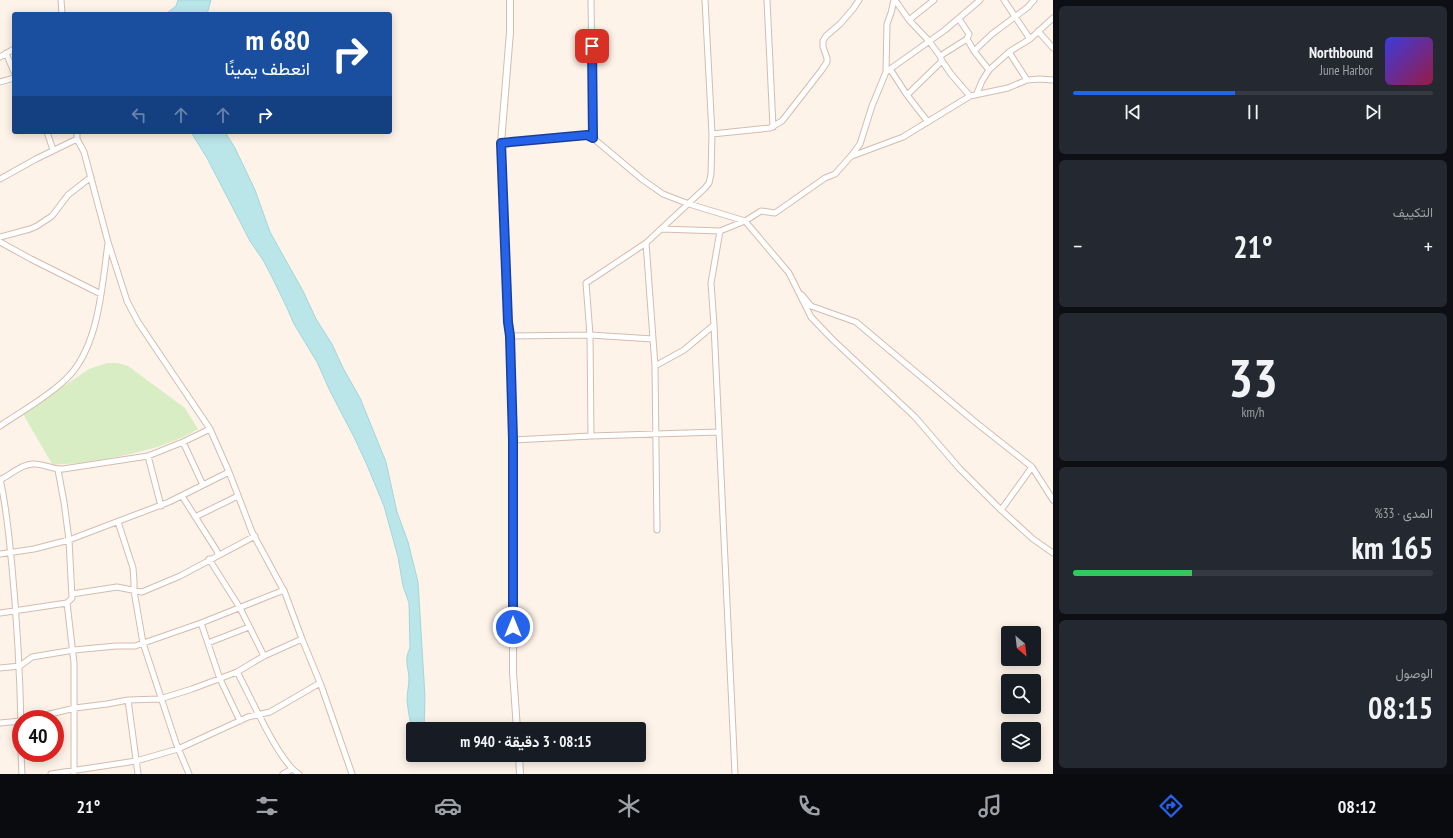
<!DOCTYPE html>
<html lang="ar">
<head>
<meta charset="utf-8">
<style>
	body { margin:0; font-family:"PT Sans Narrow",Vazirmatn,sans-serif; background:#242831; color:#f1f3f6; direction:rtl; height:100vh; display:flex; flex-direction:column; font-size:15px; white-space:nowrap }
	* { box-sizing:border-box; margin:0 }
	p { font-size:13px; color:#9ea1a6 }
	.icon { flex:none; width:22px; height:22px; fill:none; stroke:currentColor; stroke-width:2; stroke-linecap:round; stroke-linejoin:round }
	.map { position:relative; flex:1; overflow:hidden; direction:ltr }
	.drawer { display:flex; flex-direction:column; gap:6px; padding:6px; background:#0d0f14; width:400px }
	.drawer>* { flex:none }
	.top-card { position:absolute; left:12px; top:12px; width:380px; height:122px; border-radius:4px; box-shadow:0 2px 10px #0003; direction:rtl; background:#1a4fa0; color:#fff; overflow:hidden }
	.needle { width:26px; rotate:152deg }
	.buttons { position:absolute; left:1001px; top:626px; display:grid; gap:8px }
	.buttons a { display:grid; place-items:center; width:40px; height:40px; border-radius:4px; background:#171b24; box-shadow:0 2px 10px #0003; font-size:20px }
	.speed { position:absolute; left:12px; top:710px; display:flex; gap:8px; font-size:20px; font-weight:700; text-align:center }
	.speed>* { display:grid; place-content:center; width:52px; height:52px; border-radius:50%; background:#171b24; box-shadow:0 2px 10px #0003; line-height:1 }
	.speed .limit { border:6px solid #d22; background:#fff; color:#111 }
	.pin { position:absolute; display:grid; place-items:center; width:34px; height:34px; color:#fff; margin:-17px; border-radius:8px; box-shadow:0 2px 6px #0006 }
	.me { position:absolute; width:44px; margin:-22px; rotate:0deg; stroke-linejoin:round; filter:drop-shadow(0 0 3px #0008) }
	.turn { display:flex; align-items:center; gap:14px; height:84px; padding:0 16px; font-size:18px }
	.turn .icon { width:52px; height:52px; stroke-width:2.5 }
	.turn b { display:block; font-size:28px; line-height:34px }
	.lanes { display:flex; align-items:center; height:38px; padding:0 16px; background:#0003; justify-content:center; gap:20px; direction:ltr }
	.lanes .off { opacity:.35 }
	.big { font-size:30px; font-weight:700; line-height:1.1 }
	.drawer .card { flex:1; display:flex; flex-direction:column; justify-content:center; gap:6px; min-width:0; padding:0 14px; border-radius:6px; background:#242831 }
	.drawer .dial { align-items:center; gap:0 }
	.dial b { font-size:52px; line-height:1 }
	.song { display:flex; align-items:center; gap:12px }
	.cover { width:48px; height:48px; border-radius:6px; background:linear-gradient(135deg,hsl(240 70% 55%),hsl(340 70% 35%)) }
	.played { height:4px; border-radius:2px; background:linear-gradient(90deg,#2563eb 45%,#363941 45%) }
	.keys { display:flex; justify-content:space-around; direction:ltr }
	.heat { display:flex; justify-content:space-between; align-items:center; font-size:22px; direction:ltr }
	.charge { height:6px; border-radius:3px; background:linear-gradient(90deg,#34c759 33%,#363941 0) }
	.trip { position:absolute; left:406px; top:722px; width:240px; height:40px; border-radius:4px; background:#171b24; box-shadow:0 2px 10px #0003; font-weight:700; line-height:40px; text-align:center; direction:rtl }
	.tabs { display:flex; height:64px; justify-content:space-around; align-items:center; background:#090b0e; color:#9ea1a6 }
	.tabs .icon { width:28px; height:28px }
	.tabs .selected { color:#2563eb }
	.tabs b { font-size:18px; color:#f1f3f6 }
	main { display:flex; flex:1; min-height:0 }
	.map>svg:first-child { display:block }
	.green { fill:#d8edc4 }
	.water { fill:#bae6e9; stroke:#a0d7dc }
	.lines { fill:none; stroke-linecap:round; stroke-linejoin:round }
	.minor-casing { stroke:#d4bcaf; stroke-width:7 }
	.tertiary-casing { stroke:#d4bcaf; stroke-width:8 }
	.minor { stroke:#fff; stroke-width:5 }
	.tertiary { stroke:#fff; stroke-width:6 }
	.route-casing { stroke:#184099; stroke-width:10 }
	.route { stroke:#2563eb; stroke-width:7 }
</style>
</head>
<body>
<main>
<section class="drawer">
<div class="card">
<div class="song"><i class="cover"></i><div><b>Northbound</b><p>June Harbor</p></div></div>
<div class="played"></div>
<div class="keys"><svg class="icon" aria-label="previous" viewBox="0 0 24 24"><path d="M18 5L8 12l10 7zM5 5v14"/></svg><svg class="icon" aria-label="pause" viewBox="0 0 24 24"><path d="M8 5v14M16 5v14"/></svg><svg class="icon" aria-label="next" viewBox="0 0 24 24"><path d="M6 5l10 7-10 7zM19 5v14"/></svg></div>
</div>
<div class="card"><p>التكييف</p>
<div class="heat"><a>−</a><b class="big">21°</b><a>+</a></div>
</div>
<div class="card dial"><b>33</b><p>km/h</p></div>
<div class="card"><p>المدى · 33%</p><b class="big">165 km</b><div class="charge"></div></div>
<div class="card"><p>الوصول</p><b class="big">08:15</b></div>
</section>
<div class="map">
<svg width="1053" height="774" viewBox="0 0 1053 774">
	<rect width="100%" height="100%" fill="#fef3e8"/>
	<path class="green" d="M107 363H118L128 366 185 408 198 429C170 446 137 453 105 459 87 462 70 465 52 464L23 414 89 369Z"/>
	<path class="water" d="M178 0H211L207 14H166L176 6Z
		M191 132H225L235 148 255 190 270 232 303 291 316 319 332 344 343 368 360 398 386 462 397 512 408 542 418 582 425 697 424 729H413V732C410 721 408 711 407 700 407 693 409 686 409 678 408 665 404 660 410 648L409 603 403 586 398 557 384 506 367 465 355 439 330 391 317 362 294 324 287 308 272 277 263 260 250 241 207 158Z"/>
	<g class="lines">
		<defs>
			<path id="minor" d="M61 0 62 14
				M591 0 593 138
				M767 0 773 127
				M895 0 909 20 929 41 940 56 942 61 951 74 970 96
				M1004 0 1030 39
				M909 20 934 0
				M1038 31 1053 48
				M967 39 974 51 989 70
				M974 51 992 34 1028 7 1034 0
				M1009 52 1027 80
				M6 53 14 72
				M940 56 967 39 969 34 959 19
				M0 57 14 49
				M890 69 907 95 928 122
				M886 72 887 24 891 13 894 0
				M0 82 14 78
				M977 93 982 81 989 70 1009 52 1030 39 1053 18
				M907 95 942 61
				M47 132 53 150
				M77 132V139L84 152 108 242 127 301 138 322 210 429 229 472 252 532 285 593 302 639 321 685 352 774
				M712 134 770 128 782 121 821 71 827 62V58L823 47V41L826 36 840 24 853 9 859 0
				M501 143 587 135 593 138 643 180 663 194 689 204 745 221 789 273 811 317 831 338 915 417 959 468 1001 510 1033 539 1053 553
				M852 156 903 137 970 96 1008 88 1027 80 1040 79 1053 80
				M0 179 36 159 77 139
				M661 229 720 231 745 221 761 211 775 213 825 178 835 174 851 156 860 144 872 106 886 72 945 30 980 0
				M0 237 30 229 37 226 52 216 68 195 91 177
				M0 242 31 259 101 294
				M646 243 655 366 657 530
				M802 295 811 306 856 322 974 421 1032 467 1053 500
				M714 325 735 774
				M510 336 590 335 653 339
				M655 366 684 350 714 325 711 283 720 231
				M0 426C22 411 46 398 65 380 99 349 102 286 108 243
				M591 436 590 335 586 283 646 243 705 188 709 183 711 174 712 134 705 0
				M513 440 591 436 719 432
				M183 442 203 485
				M148 456 161 506
				M0 479C7 509 9 538 12 567 17 621 20 673 21 727
				M0 480C10 475 23 463 35 464 44 464 53 470 63 469L148 456 183 442 210 429
				M182 496 217 551 218 555
				M1001 510 1032 467
				M195 517 238 496
				M118 522 133 568 134 581V591L143 643 176 743 189 774
				M0 554 34 549 69 540 169 502 229 472
				M209 559 240 608 264 656
				M72 594 117 587 142 592 180 576 255 536
				M67 603 74 663V773
				M0 613 60 604 67 603 72 598 69 540 64 502 58 470
				M201 623 220 679 240 721
				M208 643 249 627
				M0 668 20 666 32 657 74 650 116 646H135L201 623 284 590
				M237 672C250 695 279 763 299 774
				M128 700 138 774
				M29 719 75 708 107 704 128 700 160 699 192 689 237 672 264 656 302 639
				M0 723 21 721
				M21 753 22 774
				M51 774 136 761 178 749 248 717 270 712 320 683
				M283 774 292 769"/>
			<path id="tertiary" d="M510 0V32L501 143 508 322 510 336 513 440V673L517 729
				M519 755 520 774"/>
		</defs>
		<use href="#minor" class="minor-casing"/>
		<use href="#tertiary" class="tertiary-casing"/>
		<use href="#minor" class="minor"/>
		<use href="#tertiary" class="tertiary"/>
	</g>
	<g class="lines">
		<defs>
			<path id="route" d="M513 627V440L510 336 508 322 501 143 587 135 593 138 592 46"/>
		</defs>
		<use href="#route" class="route-casing"/>
		<use href="#route" class="route"/>
	</g>
</svg>
<div class="buttons">
<a><svg class="needle" viewBox="-14 -14 28 28"><path d="M0-13l5 13h-10z" fill="#e53935"/><path d="M0 13l5-13h-10z" fill="#9ea1a6"/></svg></a>
<a><svg class="icon" aria-label="search" viewBox="0 0 24 24"><circle cx="10" cy="10" r="6"/><path d="M15 15l6 6"/></svg></a>
<a><svg class="icon" aria-label="layers" viewBox="0 0 24 24"><path d="M12 4l9 5-9 5-9-5zM3 14l9 5 9-5"/></svg></a>
</div>
<div class="speed"><div class="limit">40</div></div>
<div class="pin" style="left:592px;top:46px;background:#d93025"><svg class="icon" aria-label="arrive" viewBox="0 0 24 24"><path d="M6 21V4h12l-3 4 3 4H6"/></svg></div>
<svg class="me" style="left:513px;top:627px" viewBox="-20 -20 40 40"><circle r="17" fill="#2563eb" stroke="#fff" stroke-width="3"/><path d="M0-11L8 9 0 5-8 9z" fill="#fff"/></svg>
<div class="trip">08:15 · 3 دقيقة · 940 m</div>
<div class="top-card">
<div class="turn"><svg class="icon" aria-label="right" viewBox="0 0 24 24"><path d="M7 20v-9h11M14 6l5 5-5 5"/></svg><div><b>680 m</b>انعطف يمينًا</div></div>
<div class="lanes"><svg class="icon off" aria-label="left" viewBox="0 0 24 24"><path d="M17 20v-9H6M10 6l-5 5 5 5"/></svg><svg class="icon off" aria-label="ahead" viewBox="0 0 24 24"><path d="M12 20V5M6 11l6-6 6 6"/></svg><svg class="icon off" aria-label="ahead" viewBox="0 0 24 24"><path d="M12 20V5M6 11l6-6 6 6"/></svg><svg class="icon" aria-label="right" viewBox="0 0 24 24"><path d="M7 20v-9h11M14 6l5 5-5 5"/></svg></div>
</div>
</div>
</main>
<nav class="tabs">
<b>08:12</b>
<svg class="icon selected" aria-label="directions" viewBox="0 0 24 24"><path d="M12 3l9 9-9 9-9-9zM9 14v-3h6M13 9l2 2-2 2"/></svg>
<svg class="icon" aria-label="music" viewBox="0 0 24 24"><path d="M9 18V5l10-2v13"/><circle cx="6" cy="18" r="3"/><circle cx="16" cy="16" r="3"/></svg>
<svg class="icon" aria-label="phone" viewBox="0 0 24 24"><path d="M5 4h4l2 5-3 2q2 4 5 5l2-3 5 2v4C11 20 4 13 5 4z"/></svg>
<svg class="icon" aria-label="climate" viewBox="0 0 24 24"><path d="M12 3v18M4 7l16 10M4 17L20 7"/></svg>
<svg class="icon" aria-label="car" viewBox="0 0 24 24"><path d="M5 17H2v-5l4-1 3-4h7l3 4 3 1v5h-3M9 17h6M6 11h13"/><circle cx="7" cy="17" r="2"/><circle cx="17" cy="17" r="2"/></svg>
<svg class="icon" aria-label="filters" viewBox="0 0 24 24"><path d="M4 7h16M4 17h16"/><circle cx="9" cy="7" r="2"/><circle cx="15" cy="17" r="2"/></svg>
<b>21°</b>
</nav>
</body>
</html>
